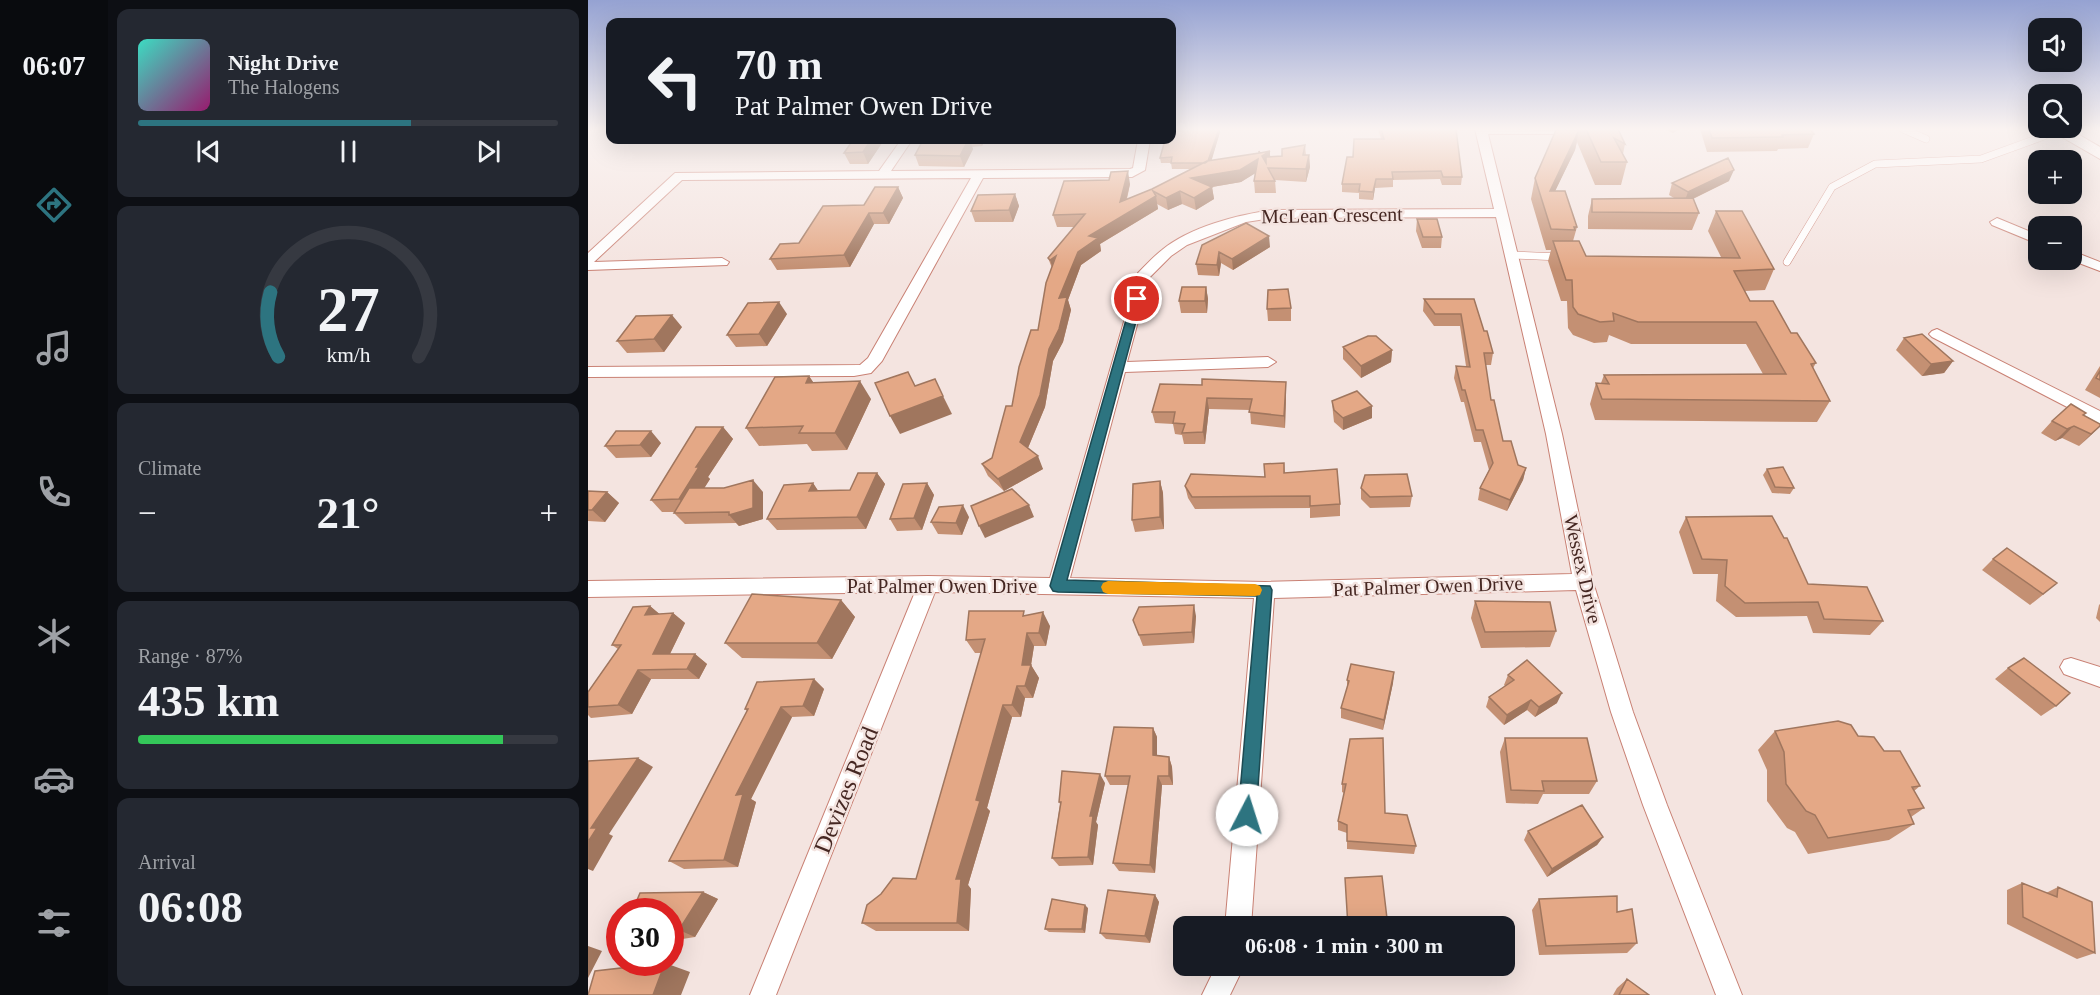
<!DOCTYPE html>
<html lang="en">
<head>
<meta charset="utf-8">
<style>
	body { margin:0; font-family:Georgia,serif; background:#242831; color:#f1f3f6; height:100vh; display:flex; flex-direction:column; font-size:22px; white-space:nowrap }
	* { box-sizing:border-box; margin:0 }
	p { font-size:20px; color:#9ea1a6 }
	.icon { flex:none; width:33px; height:33px; fill:none; stroke:currentColor; stroke-width:2; stroke-linecap:round; stroke-linejoin:round }
	.map { position:relative; flex:1; overflow:hidden }
	.details { display:flex; flex-direction:column; gap:9px; padding:9px; background:#0d0f14; width:480px }
	.details>* { flex:none }
	.hud { position:absolute; left:18px; top:18px; width:570px; height:126px; border-radius:12px; box-shadow:0 6px 24px #0002; background:#171b24; color:#f1f3f6; overflow:hidden }
	.tools { position:absolute; left:1440px; top:18px; display:grid; gap:12px }
	.tools a { display:grid; place-items:center; width:54px; height:54px; border-radius:12px; background:#171b24; box-shadow:0 6px 24px #0002; font-size:30px }
	.speed { position:absolute; left:18px; top:898px; display:flex; gap:12px; font-size:30px; font-weight:700; text-align:center }
	.speed>* { display:grid; place-content:center; width:78px; height:78px; border-radius:50%; background:#171b24; box-shadow:0 6px 24px #0002; line-height:1 }
	.speed .limit { border:9px solid #d22; background:#fff; color:#111 }
	.pin { position:absolute; display:grid; place-items:center; width:51px; height:51px; color:#fff; margin:-26px; border:3px solid #fff; border-radius:50%; box-shadow:0 2px 6px #0007 }
	.me { position:absolute; width:66px; margin:-33px; rotate:5deg; stroke-linejoin:round; filter:drop-shadow(0 0 4px #0008) }
	.turn { display:flex; align-items:center; gap:21px; height:126px; padding:0 30px; font-size:27px }
	.turn .icon { width:78px; height:78px; stroke-width:2.5 }
	.turn b { display:block; font-size:42px; line-height:51px }
	.big { font-size:45px; font-weight:600; line-height:1.1 }
	.details .card { flex:1; display:flex; flex-direction:column; justify-content:center; gap:9px; min-width:0; padding:0 21px; border-radius:12px; background:#242831 }
	.details .dial { align-items:center; gap:0 }
	.dial svg { height:156px; overflow:visible; fill:none; stroke:#363941; stroke-width:7; stroke-linecap:round; text-anchor:middle }
	.dial text { fill:#f1f3f6; stroke:none }
	.song { display:flex; align-items:center; gap:18px }
	.cover { width:72px; height:72px; border-radius:9px; background:linear-gradient(135deg,hsl(170 70% 55%),hsl(320 70% 35%)) }
	.played { height:6px; border-radius:3px; background:linear-gradient(90deg,#2d7480 65%,#363941 65%) }
	.keys { display:flex; justify-content:space-around; direction:ltr }
	.heat { display:flex; justify-content:space-between; align-items:center; font-size:33px; direction:ltr }
	.charge { height:9px; border-radius:4px; background:linear-gradient(90deg,#34c759 87%,#363941 0) }
	.trip { position:absolute; left:585px; top:916px; width:342px; height:60px; border-radius:12px; background:#171b24; box-shadow:0 6px 24px #0002; font-weight:600; line-height:60px; text-align:center }
	main { display:flex; flex:1; min-height:0 }
	.menu { display:flex; flex-direction:column; width:108px; justify-content:space-around; align-items:center; background:#090b0e; color:#9ea1a6 }
	.menu .icon { width:42px; height:42px }
	.menu .on { color:#2d7480 }
	.menu b { font-size:27px; color:#f1f3f6 }
	.map>svg:first-child { display:block }
	.lines { fill:none; stroke-linecap:round; stroke-linejoin:round }
	.lane-casing { stroke:#c98174; stroke-width:8 }
	.street-casing { stroke:#c98174; stroke-width:2 }
	.secondary-casing { stroke:#c98174; stroke-width:2 }
	.lane { stroke:#fff; stroke-width:7 }
	.street { fill:#fff; fill-rule:evenodd }
	.secondary { fill:#fff; fill-rule:evenodd }
	.wall { fill:#c49073 }
	.shaded-wall { fill:#a0765e }
	.building { fill:#e4a886; stroke:#a0765e; stroke-width:1.5 }
	.route { fill:#2d7480; stroke:#1d4b53; stroke-width:1.5 }
	.slow { fill:#f59e0b }
	.labels { text-anchor:middle; stroke-width:5; stroke-linejoin:round; paint-order:stroke }
	.street-label { font-size:20px; fill:#452722; stroke:#f4e4e0 }
	.near-street-label { font-size:24px; fill:#452722; stroke:#f4e4e0 }
</style>
</head>
<body>
<main>
<nav class="menu">
<b>06:07</b>
<svg class="icon on" aria-label="directions" viewBox="0 0 24 24"><path d="M12 3l9 9-9 9-9-9zM9 14v-3h6M13 9l2 2-2 2"/></svg>
<svg class="icon" aria-label="music" viewBox="0 0 24 24"><path d="M9 18V5l10-2v13"/><circle cx="6" cy="18" r="3"/><circle cx="16" cy="16" r="3"/></svg>
<svg class="icon" aria-label="phone" viewBox="0 0 24 24"><path d="M5 4h4l2 5-3 2q2 4 5 5l2-3 5 2v4C11 20 4 13 5 4z"/></svg>
<svg class="icon" aria-label="climate" viewBox="0 0 24 24"><path d="M12 3v18M4 7l16 10M4 17L20 7"/></svg>
<svg class="icon" aria-label="car" viewBox="0 0 24 24"><path d="M5 17H2v-5l4-1 3-4h7l3 4 3 1v5h-3M9 17h6M6 11h13"/><circle cx="7" cy="17" r="2"/><circle cx="17" cy="17" r="2"/></svg>
<svg class="icon" aria-label="filters" viewBox="0 0 24 24"><path d="M4 7h16M4 17h16"/><circle cx="9" cy="7" r="2"/><circle cx="15" cy="17" r="2"/></svg>
</nav>
<section class="details">
<div class="card">
<div class="song"><i class="cover"></i><div><b>Night Drive</b><p>The Halogens</p></div></div>
<div class="played"></div>
<div class="keys"><svg class="icon" aria-label="previous" viewBox="0 0 24 24"><path d="M18 5L8 12l10 7zM5 5v14"/></svg><svg class="icon" aria-label="pause" viewBox="0 0 24 24"><path d="M8 5v14M16 5v14"/></svg><svg class="icon" aria-label="next" viewBox="0 0 24 24"><path d="M6 5l10 7-10 7zM19 5v14"/></svg></div>
</div>
<div class="card dial"><svg viewBox="0 0 100 80">
<path d="M14 69A42 42 0 1 1 86 69"/>
<path d="M14 69A42 42 0 0 1 10 36" stroke="#2d7480"/>
<text x="50" y="56" font-size="32" font-weight="700">27</text>
<text x="50" y="72" font-size="11">km/h</text>
</svg></div>
<div class="card"><p>Climate</p>
<div class="heat"><a>−</a><b class="big">21°</b><a>+</a></div>
</div>
<div class="card"><p>Range · 87%</p><b class="big">435 km</b><div class="charge"></div></div>
<div class="card"><p>Arrival</p><b class="big">06:08</b></div>
</section>
<div class="map">
<svg width="1512" height="995" viewBox="0 0 1512 995">
	<rect width="100%" height="100%" fill="#f4e4e0"/>
	<g class="lines">
		<defs>
			<path id="lane" d="M1315 129 1338 139
				M923 255 973 257
				M1199 262 1244 187 1287 164 1393 159 1456 136 1446 129"/>
			<path id="street" d="M887 129 981 131 975 134H900L974 434 1005 582 1045 712 1079 805 1154 995H1128L1055 805 1023 712 988 590 686 598 663 927H637L666 598 347 592 188 995H162L327 592 0 597V581L340 576 462 578 550 273C558 265 565 257 574 250 602 227 649 215 684 210L906 209ZM908 217 958 434 984 574 677 582 482 578 537 372 680 367 688 362 680 357 539 362 562 277 583 256 599 245 658 222 684 218Z
				M313 140H324L303 171 542 169 545 168 550 140H562L557 170 544 177 395 178 294 361 283 373 266 376 0 377V367L272 365 280 358 383 178 94 180 6 262 134 258 141 262 139 265 0 270V253L87 173 291 171Z
				M1409 218 1450 235V244L1404 225 1402 222Z
				M1484 251 1512 262V271L1483 260Z
				M1349 329 1512 411V424L1344 337 1341 334 1344 331Z
				M1483 658 1512 667V687L1476 674 1472 667 1476 660Z
				M628 966H656L642 995H614Z"/>
			<path id="secondary" d="M1460 129H1481L1512 147V159Z"/>
		</defs>
		<use href="#lane" class="lane-casing"/>
		<use href="#street" class="street-casing"/>
		<use href="#secondary" class="secondary-casing"/>
		<use href="#lane" class="lane"/>
		<use href="#street" class="street"/>
		<use href="#secondary" class="secondary"/>
	</g>
	<path class="wall" d="M584 129H632V132L623 161 672 153 682 157 694 156 717 145 718 155H721L722 167 718 182 687 180 688 193H667L666 181 667 173 653 182 624 187 626 199 608 210 594 204 580 210 569 204 570 209 512 244 513 251 493 265 480 300 483 310 475 342 465 361 457 407 440 448 455 469 416 491 400 476 394 464 404 458 424 406 450 330 464 268 460 258 487 227H469L465 215 542 184 539 199 564 189 605 169H584L583 163H573L572 158Z
		M790 129H868L874 177 873 185H854L852 179 805 180V187L787 188 785 200 771 199V193L754 192V184L765 157 793 139Z
		M984 129H1030L1037 144 1035 154 1039 162 1033 185H1007L989 142 987 150 967 191 989 227 985 241 998 256 1133 257 1120 231 1128 211 1186 269 1177 290 1157 291 1162 301 1203 333 1228 363 1225 368 1242 401 1229 422 1007 420 1002 404 1008 383H1013L1016 375 1175 374 1158 344H1043L1021 335 1019 342 1006 343 985 335 980 328 979 301H973L960 261 963 250H958L943 199 947 178Z
		M1076 129H1092L1085 133Z
		M1112 129H1222L1226 134 1220 148 1190 149 1189 151 1119 152Z
		M265 140H296L280 164H262L256 153Z
		M335 140H397L394 146 384 147 385 149 376 167 331 166 327 155Z
		M1141 181 1105 199 1111 213 1104 230 1000 229V216L1004 199 1086 198 1081 195 1084 183Z
		M310 187 315 198 301 224H286L262 267 189 270 182 259Z
		M427 194 431 206 425 222H387L383 211Z
		M829 219 854 237 853 248H834L828 231Z
		M614 245 682 247 645 270 633 263 631 276 610 275 608 264Z
		M618 287 620 299 619 313H593L591 301Z
		M836 299H886L896 331 905 353 903 365H897L903 400 915 441 930 465 938 468 935 480 919 511 890 500 892 488 901 470 893 442H886L876 402H873L866 378 868 366H878L872 326H846L835 311Z
		M703 308V321H680L679 309Z
		M199 314 179 346 148 347 139 335Z
		M94 327 76 352 39 353 29 341Z
		M1316 338 1365 361 1356 373 1334 376 1308 350Z
		M755 347 804 350 803 362 773 378 755 359Z
		M1512 366V398L1497 390Z
		M221 376 225 382 283 399 259 450 224 451 219 444 171 446 158 428Z
		M572 384 698 394 697 428 663 424 662 410 621 409 617 444H596L594 435 587 434 585 424 567 423 564 412Z
		M744 401 784 406V418L755 430 746 422 745 413Z
		M1496 415 1512 424 1502 436 1491 446 1474 438 1467 441 1453 433 1464 421Z
		M135 427 145 439 120 477 122 479 116 488 175 492V519L151 526 148 523 97 524 86 513V512H74L63 500Z
		M73 443 63 457 28 458 17 446Z
		M696 463 697 473 752 504V516L722 518V508L607 509 600 498 597 486 677 477Z
		M1179 469 1206 488 1202 494 1184 493 1175 475Z
		M289 473 297 484 278 529 189 530 179 519 225 483 230 491 262 490Z
		M572 481 575 493 576 529 547 532 544 520Z
		M339 483 346 495 334 530 309 531 302 519Z
		M773 488 824 496 822 507 782 508 773 499Z
		M0 491 19 492 31 503 17 522 0 521Z
		M381 517 374 535 350 534 343 522Z
		M1098 517 1220 584 1295 621 1282 635 1225 633 1219 616 1148 617 1128 601 1130 574H1105L1091 532Z
		M1405 559 1456 594 1442 605 1394 570Z
		M253 600 267 617 244 659 154 658 137 643Z
		M887 601 968 631 962 647 893 648 883 618Z
		M1512 604V622L1508 618 1511 605Z
		M62 606 71 614 85 613 97 623 82 654H107L119 664 111 679H63L44 714 3 718 0 715V692L30 649 24 645Z
		M438 616 462 626 458 646H446L443 665 451 678 445 698H437L433 717H424L399 808 402 811 380 885 383 889 381 931H288L274 923 328 879 393 653H387L378 640Z
		M608 616 606 643 555 646 545 620Z
		M1420 668 1468 706 1453 716 1407 679Z
		M806 672 805 683 795 730 753 718V708L759 688V680Z
		M920 675 969 703 947 717 939 710 916 725 898 707 901 697 917 686 916 685Z
		M226 679 236 689 226 716 204 717 163 799 168 802 150 867 96 869 81 861 159 711 157 709Z
		M565 728 569 737V755L581 757 584 767 585 785H574L567 873 531 871 525 863 541 785H522L517 776Z
		M1187 731 1270 736 1296 751 1332 786 1326 791 1336 808 1323 817 1326 824 1301 840 1220 854 1207 832 1199 828 1179 801V770L1170 750Z
		M917 738 1009 781 1001 794H955L950 804 918 803 912 752Z
		M762 739 797 813 828 846 826 854 759 849V833L750 830V821L756 793 754 792V784Z
		M517 783 508 822 510 825 505 865 471 866 464 858 472 804 471 802Z
		M940 831 1015 837 1009 845 959 877 936 840Z
		M1434 883 1458 893 1470 887 1507 953 1489 959 1419 924V890Z
		M115 892 130 899 107 937 82 941V912Z
		M567 895 571 902 562 943 518 939 512 933Z
		M951 899 1029 912 1049 943 1039 953 951 955 944 910Z
		M500 908 497 933 461 932 457 929Z
		M1039 979 1061 995H1025L1029 988Z"/>
	<path class="shaded-wall" d="M631 129H632V132L621 169 620 163Z
		M991 130 987 150 957 212 962 191Z
		M283 140H296L280 164 275 152Z
		M380 140H382L385 149 376 167 372 156Z
		M391 140H397L394 146Z
		M682 151V163L675 168 674 156Z
		M721 155 722 167 718 182V169Z
		M670 159 671 171 653 182 624 187 626 199 608 210 603 178Z
		M1146 170 1141 181 1096 203 1100 192Z
		M540 171 542 184 535 214 532 202Z
		M788 179 787 188 785 200V192Z
		M310 187 315 198 301 224 295 213Z
		M592 191 594 204 580 210 578 198Z
		M427 194 431 206 425 222 421 210Z
		M568 196 570 209 512 244 513 251 493 265 480 300 483 310 475 342 465 361 457 407 437 455 432 442 461 349 471 298 490 252 501 236Z
		M281 213 286 224 262 267 256 255Z
		M681 236 682 247 645 270 644 259Z
		M631 252 633 263 631 276 629 265Z
		M468 256 466 272 462 260Z
		M618 287 620 299 619 313 617 301Z
		M191 302 199 314 179 346 171 334Z
		M84 315 94 327 76 352 66 339Z
		M804 350 803 362 773 378V366Z
		M1365 361 1356 373 1334 376 1343 364Z
		M221 376 233 394 218 383Z
		M272 381 283 399 259 450 247 433Z
		M698 382V394L697 428 696 416Z
		M355 396 364 414 312 434 302 416Z
		M619 398 621 409 617 444 615 432Z
		M784 406V418L755 430V418Z
		M1498 413 1474 438 1467 441 1479 429Z
		M1512 426 1502 436 1491 446 1503 434Z
		M135 427 145 439 120 477 122 479 102 511 91 499 108 467Z
		M63 431 73 443 63 457 52 445Z
		M450 456 455 469 416 491 410 479Z
		M938 468 935 480 919 511 922 500Z
		M289 473 297 484 278 529 269 517Z
		M165 480 175 492V519L151 526 141 515Z
		M572 481 575 493 576 529 572 517Z
		M225 483 233 495 221 491Z
		M339 483 346 495 334 530 326 518Z
		M19 492 31 503 17 522 4 510Z
		M375 505 381 517 374 535 368 523Z
		M441 505 446 517 397 538 391 526Z
		M253 600 267 617 244 659 229 643Z
		M606 605 608 616 606 643 604 632Z
		M62 606 74 616 57 615Z
		M455 612 462 626 458 646 451 633Z
		M85 613 97 623 77 664 65 654Z
		M439 633 446 646 443 665 451 678 445 698 437 686 434 665Z
		M107 654 119 664 111 679 99 669Z
		M50 670 63 679 44 714 30 705Z
		M806 672 805 683 795 730 796 720Z
		M226 679 236 689 226 716 215 706Z
		M429 686 437 698 433 717 424 705Z
		M974 693 969 703 947 717 951 707Z
		M943 700 939 710 916 725 919 715Z
		M415 705 424 717 399 808 402 811 380 885 383 889 381 931 369 923 368 879 388 800Z
		M193 707 204 717 163 799 168 802 150 867 136 860 148 795Z
		M565 728 569 737V764L565 755Z
		M581 757 584 767 585 785 581 776Z
		M50 758 65 767 21 834 25 836 5 871 0 869V842L3 828Z
		M512 774 517 783 508 822 510 825 505 865 500 857 502 816Z
		M570 776 574 785 567 873 562 865Z
		M1015 837 1009 845 959 877 964 869Z
		M115 892 130 899 107 937 91 930Z
		M567 895 571 902 562 943 557 936Z
		M497 905 500 908 497 933 494 929Z
		M0 946 14 951 0 978Z
		M77 963 102 972 93 995H65Z"/>
	<path class="building" d="M584 129H631L620 161 617 163H583L584 157 572 158 577 140H584Z
		M793 129H868L874 177H855L853 171 804 172 805 179H788L785 192 771 191 772 184H754L759 157H765L766 139H796Z
		M998 129H1030L1037 144 1026 138 1039 162H1013Z
		M1121 129H1222L1226 134 1194 135 1195 137 1124 138Z
		M968 130H991L962 191H977L989 227H986L987 230 963 229 947 178Z
		M265 140H283L275 152 256 153Z
		M335 140H380L372 156 327 155Z
		M717 145 715 155H721L718 169 680 168 687 181H666L670 159 652 170 603 178 624 187 606 198 592 191 578 198 565 191 568 196 501 236 510 238 490 252 471 298 479 297 471 329 461 349 452 395 432 442 450 456 410 479 394 464 404 458 418 406H424L431 367 443 330H450L458 283 468 256 462 260 460 258 497 214 465 215 476 181 521 180 523 172 540 171 532 202 564 189 619 161 671 153V151L672 153 682 151 674 156 678 163V157L694 156V149Z
		M1140 158 1146 170 1100 192 1084 183Z
		M287 187H310L295 213H281L256 255 182 259 192 244 211 243 235 206 276 205Z
		M427 194 421 210 383 211 390 195Z
		M1105 198 1111 213 1004 212V199Z
		M1128 211H1154L1186 269 1146 271 1162 301H1185L1203 333H1209L1228 363 1223 364 1242 401 1014 399 1008 383 1021 384 1016 375 1198 374 1168 322H1050L1025 313 1026 321 1012 322 990 314 985 307 984 280H978L965 241H991L998 256 1152 258Z
		M829 219H849L854 237H835Z
		M658 223 681 236 644 259 631 252 629 265 608 264 614 245Z
		M594 287H618L617 301H591Z
		M700 289 703 308 679 309 680 290Z
		M836 299H886L896 331H899L905 353H896L903 400H906L915 441H923L930 465 938 468 922 500 892 488 905 463 895 430H888L877 390H874L868 366 882 367 873 314H847Z
		M191 302 171 334 139 335 160 303Z
		M84 315 66 339 29 341 48 316Z
		M1334 334 1365 361 1343 364 1316 338Z
		M780 336H788L804 350 773 366 755 347Z
		M1512 371V380L1508 378Z
		M320 372 327 386 347 379 355 396 302 416 287 383Z
		M221 376 218 383 272 381 247 433H211L215 426 158 428 187 377Z
		M614 379 698 382 696 416 661 412 664 399 619 398 615 432 594 433 597 424 585 423 587 412H564L572 384 614 385Z
		M769 391 784 406 755 418 746 410 744 401Z
		M1483 404 1498 413 1495 415 1512 424V426L1503 434 1486 426 1479 429 1464 421Z
		M108 427H135L108 467H111L91 499 63 500Z
		M28 431H63L52 445 17 446Z
		M696 463V473L749 469 752 504 722 506V496L604 497 597 486 603 474 677 477 676 464Z
		M1195 467 1206 488 1187 487 1179 469Z
		M270 473H289L269 517 179 519 196 485 225 483 221 491 262 490Z
		M819 474 824 496 782 497 773 488 777 475Z
		M165 480V508L141 515V512L86 513 101 488H136Z
		M572 481V517L544 520 545 484Z
		M339 483 326 518 302 519 315 484Z
		M424 489 441 505 391 526 383 506Z
		M0 491 19 492 4 510H0Z
		M375 505 368 523 343 522 351 507Z
		M1184 516 1196 538H1199L1220 584 1279 587 1295 621 1236 619 1230 602 1157 603 1137 586 1139 560 1114 559 1098 517Z
		M1419 548 1469 583 1455 594 1405 559Z
		M164 594 253 600 229 643H137Z
		M887 601 962 602 968 631 897 632Z
		M606 605 604 632 551 635 545 620 551 607Z
		M62 606 57 615 85 613 65 654H107L99 669 50 670 30 705 0 707V692L33 645H24L45 607Z
		M381 611H436L435 616 455 612 451 633H439L434 665H443L437 686H429L424 705H415L388 800 392 801 368 879H373L369 923H274L279 905 293 894 305 878 328 879 397 639 378 640Z
		M1436 658 1482 693 1468 706 1420 668Z
		M939 660 974 693 951 707 943 700 919 715 901 697 926 680 920 675Z
		M763 664 806 672 796 720 753 708 761 681 759 680Z
		M226 679 215 706 193 707 148 795 155 794 136 860 81 861 160 709H157L169 682Z
		M1250 721 1263 725 1270 736 1286 737 1296 751H1312L1332 786 1324 787 1336 808 1320 810 1326 824 1240 838 1227 815 1218 811 1198 784 1196 752 1187 731Z
		M526 727 565 728V755L581 757V776H570L562 865 525 863 542 776H517Z
		M795 738 797 813 819 815 828 846 759 841V825L750 821 758 784H754L762 739Z
		M917 738H999L1009 781H954L956 791 923 790Z
		M50 758 3 828H9L0 842V761Z
		M474 771 512 774 502 816H505L500 857 464 858 473 802H471Z
		M994 805 1015 837 964 869 940 831Z
		M794 876 800 927H760L757 878Z
		M1434 883 1469 897 1470 887 1504 902 1507 953 1435 917Z
		M520 890 567 895 557 936 512 933Z
		M115 892 91 930 82 932V912H44L52 893Z
		M1029 896V912L1044 909 1049 943 958 946 951 899Z
		M464 899 497 905 494 929H457Z
		M77 963 65 995H0L7 971Z
		M1039 979 1061 995H1031Z"/>
	<linearGradient id="sky" x2="0" y2="1"><stop stop-color="#95a2d2"/><stop offset="0.48" stop-color="#faf3f1"/><stop offset="1" stop-color="#faf3f1" stop-opacity="0"/></linearGradient>
	<rect width="1512" height="269" fill="url(#sky)"/>
	<path class="route" d="M549 295 554 299 479 580 682 586 684 590 668 815 665 821 659 824 653 821 650 815 669 596 470 592 465 591 462 586 544 299Z"/>
	<path class="slow" d="M520 581 667 584 672 586 674 590 672 595 667 596 520 594 515 592 513 587 515 583Z"/>
	<g class="labels">
		<g class="street-label">
			<text transform="translate(744 215) rotate(-1)" y="7">McLean Crescent</text>
			<text transform="translate(995 569) rotate(77)" y="7">Wessex Drive</text>
			<text x="354" y="593">Pat Palmer Owen Drive</text>
			<text transform="translate(840 586) rotate(-2)" y="7">Pat Palmer Owen Drive</text>
		</g>
		<g class="near-street-label">
			<text transform="translate(258 790) rotate(-68)" y="8">Devizes Road</text>
		</g>
	</g>
</svg>
<div class="tools">
<a><svg class="icon" aria-label="sound" viewBox="0 0 24 24"><path d="M4 9h4l5-4v14l-5-4H4zM17 9q2 3 0 6"/></svg></a>
<a><svg class="icon" aria-label="search" viewBox="0 0 24 24"><circle cx="10" cy="10" r="6"/><path d="M15 15l6 6"/></svg></a>
<a>+</a>
<a>−</a>
</div>
<div class="speed"><div class="limit">30</div></div>
<div class="pin" style="left:549px;top:299px;background:#d93025"><svg class="icon" aria-label="arrive" viewBox="0 0 24 24"><path d="M6 21V4h12l-3 4 3 4H6"/></svg></div>
<svg class="me" style="left:659px;top:815px" viewBox="-20 -20 40 40"><circle r="19" fill="#fff"/><path d="M0-13L10 11 0 6-10 11z" fill="#2d7480"/></svg>
<div class="trip">06:08 · 1 min · 300 m</div>
<div class="hud">
<div class="turn"><svg class="icon" aria-label="left" viewBox="0 0 24 24"><path d="M17 20v-9H6M10 6l-5 5 5 5"/></svg><div><b>70 m</b>Pat Palmer Owen Drive</div></div>
</div>
</div>
</main>
</body>
</html>
